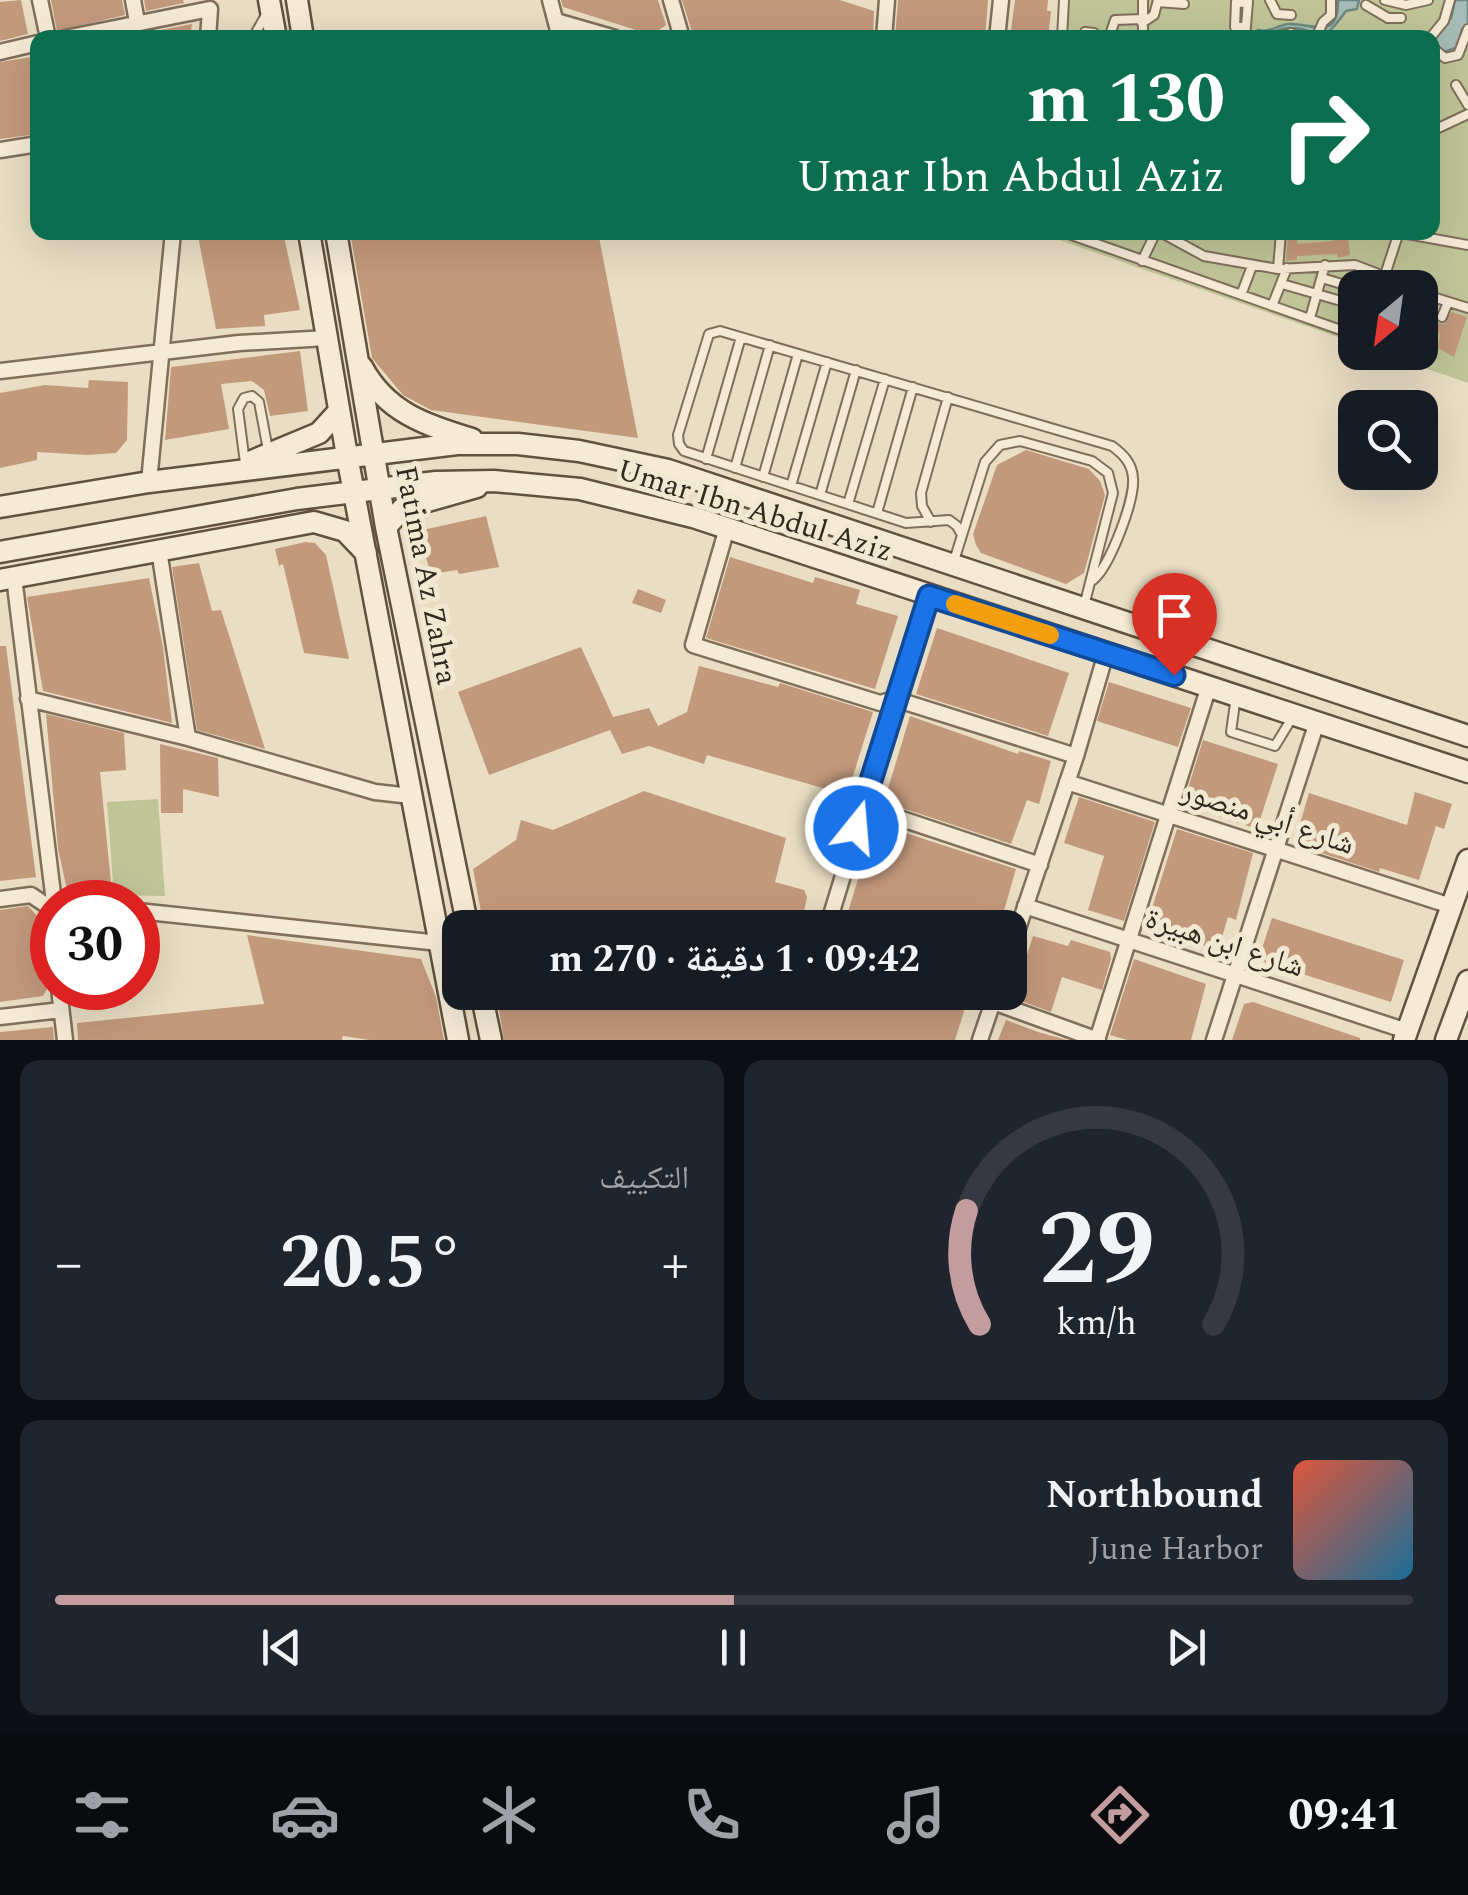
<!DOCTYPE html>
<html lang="ar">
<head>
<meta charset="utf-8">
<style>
	body { margin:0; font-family:Spectral,"Noto Naskh Arabic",serif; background:#20242c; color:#f1f3f6; direction:rtl; height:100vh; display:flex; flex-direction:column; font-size:38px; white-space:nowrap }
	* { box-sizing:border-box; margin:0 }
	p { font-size:32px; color:#9ea1a6 }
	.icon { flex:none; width:55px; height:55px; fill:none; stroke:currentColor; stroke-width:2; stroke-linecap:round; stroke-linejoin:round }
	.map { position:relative; height:1040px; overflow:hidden; direction:ltr }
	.sheet { display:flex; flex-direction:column; gap:20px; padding:20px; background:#0d0f14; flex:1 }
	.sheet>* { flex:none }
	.guide { position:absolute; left:30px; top:30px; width:1410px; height:210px; border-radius:20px; box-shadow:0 10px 40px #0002; direction:rtl; background:#0b6e4f; color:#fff; overflow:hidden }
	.needle { width:65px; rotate:209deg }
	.tools { position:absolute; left:1338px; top:270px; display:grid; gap:20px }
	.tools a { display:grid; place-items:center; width:100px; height:100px; border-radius:20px; background:#171b24; box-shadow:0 10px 40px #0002; font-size:50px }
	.speed { position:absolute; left:30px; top:880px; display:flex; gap:20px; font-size:50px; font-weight:700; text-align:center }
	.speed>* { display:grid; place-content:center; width:130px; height:130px; border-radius:50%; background:#171b24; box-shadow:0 10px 40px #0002; line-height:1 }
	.speed .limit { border:15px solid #d22; background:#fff; color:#111 }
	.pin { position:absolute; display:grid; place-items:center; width:85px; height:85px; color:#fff; margin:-102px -42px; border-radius:50% 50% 50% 0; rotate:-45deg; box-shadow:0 0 10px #0007 }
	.pin .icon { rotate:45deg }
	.me { position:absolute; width:110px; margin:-55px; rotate:17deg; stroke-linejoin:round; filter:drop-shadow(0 0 8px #0008) }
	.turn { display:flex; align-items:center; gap:35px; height:210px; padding:0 50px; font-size:45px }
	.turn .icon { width:130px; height:130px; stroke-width:2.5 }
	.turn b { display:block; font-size:70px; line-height:85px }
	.big { font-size:75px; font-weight:700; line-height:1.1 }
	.sheet .card { flex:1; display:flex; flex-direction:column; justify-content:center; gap:15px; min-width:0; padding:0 35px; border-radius:20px; background:#20242c }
	.sheet .dial { align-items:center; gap:0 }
	.dial svg { height:260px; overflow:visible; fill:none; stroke:#363941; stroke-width:7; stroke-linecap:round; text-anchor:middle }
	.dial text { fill:#f1f3f6; stroke:none }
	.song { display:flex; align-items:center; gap:30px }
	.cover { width:120px; height:120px; border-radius:15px; background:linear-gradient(135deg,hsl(10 70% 55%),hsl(200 70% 35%)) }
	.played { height:10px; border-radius:5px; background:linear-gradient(90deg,#c29c9e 50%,#363941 50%) }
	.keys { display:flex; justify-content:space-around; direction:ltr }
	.heat { display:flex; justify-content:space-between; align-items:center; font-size:55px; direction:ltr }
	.sheet .tiles { flex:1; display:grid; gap:20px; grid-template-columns:1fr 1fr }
	.card:last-child { grid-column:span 2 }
	.trip { position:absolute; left:442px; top:910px; width:585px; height:100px; border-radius:20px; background:#171b24; box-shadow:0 10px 40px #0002; font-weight:700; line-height:100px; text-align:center; direction:rtl }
	.tab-bar { display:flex; height:160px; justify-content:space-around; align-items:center; background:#090b0e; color:#9ea1a6 }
	.tab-bar .icon { width:70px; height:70px }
	.tab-bar .selected { color:#c29c9e }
	.tab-bar b { font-size:45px; color:#f1f3f6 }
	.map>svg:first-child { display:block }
	.green { fill:#c0c598 }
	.water { fill:#a4bcb5; stroke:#6d8982; stroke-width:2.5 }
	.building { fill:#c3997c }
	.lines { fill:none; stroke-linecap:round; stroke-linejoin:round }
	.lane-casing { stroke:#816f5c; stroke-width:12 }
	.street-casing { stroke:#816f5c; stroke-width:19 }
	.secondary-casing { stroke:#62513f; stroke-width:25 }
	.lane { stroke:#f5ebd5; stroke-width:8 }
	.street { stroke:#f5ebd5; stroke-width:14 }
	.secondary { stroke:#f5ebd5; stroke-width:20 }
	.route-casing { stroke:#114b97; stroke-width:25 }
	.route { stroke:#1a73e8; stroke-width:18 }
	.slow { stroke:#f59e0b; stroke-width:18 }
	.labels { text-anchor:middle; stroke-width:10; stroke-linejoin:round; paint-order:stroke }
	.street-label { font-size:30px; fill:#32281e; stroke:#f1e8d1 }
</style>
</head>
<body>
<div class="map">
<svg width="1468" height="1040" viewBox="0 0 1468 1040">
	<rect width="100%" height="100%" fill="#e9ddc3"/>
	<path class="green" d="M1059 0H1468V383L1381 353 1420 352V288H1355V343L1042 234 1432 232V38L1057 37Z
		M158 799 165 896 114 895 107 802Z"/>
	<path class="water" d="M1338 0H1359L1357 9 1346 11C1315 53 1325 28 1291 28 1275 28 1265 38 1250 37L1258 30C1269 33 1276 26 1288 24 1310 22 1339 43 1338 0Z
		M1455 0H1468V24L1462 29 1458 47 1444 52 1433 40 1451 18Z"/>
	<path class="building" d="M21 0 28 34 0 41V2Z
		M51 0H122L125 15 57 31Z
		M144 0H183L184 3 146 11Z
		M561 0H658L666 25 652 35 563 7Z
		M682 0H840L874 11 873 38H694Z
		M898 0H988L985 38H895Z
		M1015 0H1048L1047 11H1051L1048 38H1010Z
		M192 24 190 38H146L145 33Z
		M38 56V134L0 139V62Z
		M217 232H283L300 310 264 315 265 326 216 329 198 236Z
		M350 232H598L638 438 431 410 403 395 372 358Z
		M1333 236 1348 237 1350 255 1338 258 1337 254 1297 256V260L1286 261 1288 237H1298L1297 244 1333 241Z
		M1452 312 1467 317 1454 357 1438 348 1440 333 1431 332 1434 318 1438 323 1444 324Z
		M300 351 308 411 270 416 264 390 252 381 221 384 229 429 165 440 171 367Z
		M89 380 128 382 127 440 116 453 87 455 37 452V460L0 468V393L45 385 88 388Z
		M1026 450 1089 469 1100 481 1105 495 1084 573 1066 584 981 553 976 545 973 534 997 465Z
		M486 516 499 567 459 574 457 570 431 574 418 531Z
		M305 542 315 543 326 555 349 659 304 653 283 564 279 566 275 549Z
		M730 557 813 583 815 577 860 590 856 604 898 616 875 689 706 638Z
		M199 563 212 611 221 610 265 749 197 730 172 567Z
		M149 578 163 647 172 723 43 691 27 597Z
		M638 589 666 600 661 613 632 603Z
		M937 628 1069 673 1048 736 916 694Z
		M0 646H6L36 877 0 881Z
		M581 647 613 717 649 708 658 726 687 712 699 666 778 687 780 683 873 712 847 795 707 755 704 764 649 746 622 754 610 730 489 775 458 692Z
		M1109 682 1191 708 1178 747 1097 721Z
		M46 714 124 733 126 770 100 772 112 893 68 894 58 849Z
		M910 716 1018 754 1019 751 1051 761 1039 804 1027 800 1011 844 884 802Z
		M1203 740 1278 764 1257 829 1183 804Z
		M160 744 218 758 219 797 183 789V813H161Z
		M644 791 786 838 775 882 804 890 807 897 803 917 790 928H484L473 869 516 840 521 820 553 830Z
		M1415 792 1452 804 1444 829 1436 826 1419 880 1380 868 1379 872 1294 844 1309 793 1407 825Z
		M1079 797 1155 822 1124 921 1088 910 1104 856 1064 843Z
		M875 823 1016 869 999 928H864L845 922Z
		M1177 829 1253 853 1236 920 1228 917 1218 950 1146 927Z
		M28 906 39 918 47 989 43 996 0 1002V910Z
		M1272 918 1404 960 1391 1002 1258 960Z
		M247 935 421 959 436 997 444 1040H369L343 1036 342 1040H78L77 1023 264 1004Z
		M1033 936 1068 946 1071 940 1110 952 1111 959 1102 990 1062 977 1051 1012 1013 998Z
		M1134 959 1206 984 1191 1040H1127L1110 1035Z
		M496 992H970L955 1040H504Z
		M1253 1002 1360 1038V1040H1232L1244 1004Z
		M1006 1020 1038 1032 1067 1040H998Z
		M53 1027 54 1040H0V1032Z"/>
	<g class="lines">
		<defs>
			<path id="lane" d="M1270 0 1277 14 1291 15
				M1385 0 1406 5 1428 0
				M1158 2 1184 4
				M1366 5 1388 18H1401
				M1142 23 1154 15 1158 0
				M1245 27H1235L1236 2 1248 3
				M1111 32 1115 20 1143 19
				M253 38 267 13
				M1062 38 1064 0
				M1084 38 1085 32 1094 33
				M1143 38V0
				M1245 38 1248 2
				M1277 38 1291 33 1304 38
				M1316 38 1323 22 1331 15V0
				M1430 38 1444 21 1450 0
				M1432 47 1445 58 1458 55 1468 29
				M1456 85 1468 105
				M1432 131 1468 114
				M1432 196H1434
				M1063 232 1355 335
				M1160 232 1204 256 1278 269
				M1230 232H1233
				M1281 232 1278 269 1355 265 1384 276
				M1396 232 1468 245
				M1399 232 1383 281 1402 288
				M1142 261 1156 232
				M1322 278 1355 288
				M1282 284 1355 305
				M1420 293 1468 308
				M1241 295 1252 266
				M1272 306 1287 268
				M1442 317 1448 302
				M1310 318 1325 265
				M1420 324 1429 296
				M706 459 741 337
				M245 463 238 409 244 398 252 396 259 402 268 450
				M735 468 770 345
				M763 477 798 354
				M791 486 827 362
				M820 495 856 370
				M848 504 885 379
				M877 513 913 387
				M931 522 922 506 921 493 948 397
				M962 535 957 526 949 520 906 523 684 451 679 444 678 435 709 334 720 331 1112 446C1123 454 1132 463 1133 478 1135 500 1110 566 1093 580
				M953 564 985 462 1000 445 1020 441 1092 461 1108 473 1113 493 1084 606
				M1236 696 1231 732 1275 746 1292 718"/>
			<path id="street" d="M40 0 48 38
				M133 0 137 22
				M550 0 560 38
				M671 0 682 38
				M556 21 615 38
				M65 38 210 9 208 38
				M884 38 887 0
				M997 38 1001 0
				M0 52 38 43
				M0 150 38 144
				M0 371 239 343 327 338
				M149 482 173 232
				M727 528 693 645 880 703 895 699 1076 756
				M159 550 188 738
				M14 577 54 902
				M28 699 188 738 375 792 411 796
				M1067 782 1451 906
				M863 806 1040 865
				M0 899 31 895 52 909
				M1025 906 1407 1031
				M138 911 439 943
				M827 928 929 595
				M1010 952 1076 756 1106 653
				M59 988 65 1040
				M992 992 993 1002 1098 1040
				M0 1017 61 1010
				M980 1040 996 993
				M1097 1040 1209 686
				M1214 1040 1317 722"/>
			<path id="secondary" d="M269 0 276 38
				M297 0 303 38
				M309 232 347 456 458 1040
				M336 232 386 527 468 928
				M362 367C386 412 425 425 472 439
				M252 461 319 433 339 411
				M0 507 149 482 457 444H518L579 451 668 470 1468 736
				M386 527 403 508 477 487
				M0 552 297 499 436 482 494 481 580 489 693 517 1468 772
				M0 580 314 522 345 531 366 553
				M481 992 491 1040
				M1404 1040 1468 860
				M1446 1040 1468 981"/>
		</defs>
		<use href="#lane" class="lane-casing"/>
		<use href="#street" class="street-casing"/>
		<use href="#secondary" class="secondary-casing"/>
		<use href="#lane" class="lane"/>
		<use href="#street" class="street"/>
		<use href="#secondary" class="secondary"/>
	</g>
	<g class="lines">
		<defs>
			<path id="route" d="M856 828 929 596 1174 675"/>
		</defs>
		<use href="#route" class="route-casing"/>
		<use href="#route" class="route"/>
		<path class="slow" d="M955 604 1050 635"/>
	</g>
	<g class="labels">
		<g class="street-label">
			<text transform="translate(755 510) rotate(17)" y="10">Umar Ibn Abdul Aziz</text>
			<text transform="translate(427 575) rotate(79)" y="10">Fatima Az Zahra</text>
			<text transform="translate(1268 817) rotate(18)" y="10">شارع أبي منصور</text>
			<text transform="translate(1225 942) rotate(18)" y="10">شارع ابن هبيرة</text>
		</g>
	</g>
</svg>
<div class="tools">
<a><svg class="needle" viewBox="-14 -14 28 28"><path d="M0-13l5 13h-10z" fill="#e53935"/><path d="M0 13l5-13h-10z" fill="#9ea1a6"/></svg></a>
<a><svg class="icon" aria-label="search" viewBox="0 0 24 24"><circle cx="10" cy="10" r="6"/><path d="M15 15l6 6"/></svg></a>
</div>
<div class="speed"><div class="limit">30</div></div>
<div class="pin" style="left:1174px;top:675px;background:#d93025"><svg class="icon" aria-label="arrive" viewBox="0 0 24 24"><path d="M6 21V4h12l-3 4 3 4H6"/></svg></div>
<svg class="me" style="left:856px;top:828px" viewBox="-20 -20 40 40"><circle r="17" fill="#1a73e8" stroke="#fff" stroke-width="3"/><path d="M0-11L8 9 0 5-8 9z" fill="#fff"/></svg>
<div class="trip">09:42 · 1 دقيقة · 270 m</div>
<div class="guide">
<div class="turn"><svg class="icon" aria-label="right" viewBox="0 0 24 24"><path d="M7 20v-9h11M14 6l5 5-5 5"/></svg><div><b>130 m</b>Umar Ibn Abdul Aziz</div></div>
</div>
</div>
<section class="sheet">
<div class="tiles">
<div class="card dial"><svg viewBox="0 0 100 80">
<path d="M14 69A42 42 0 1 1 86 69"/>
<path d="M14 69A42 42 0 0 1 10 34" stroke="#c29c9e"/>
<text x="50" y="56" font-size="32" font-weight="700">29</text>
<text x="50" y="72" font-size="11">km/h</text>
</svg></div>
<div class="card"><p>التكييف</p>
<div class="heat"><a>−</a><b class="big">20.5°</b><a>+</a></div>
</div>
<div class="card">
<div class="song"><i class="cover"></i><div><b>Northbound</b><p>June Harbor</p></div></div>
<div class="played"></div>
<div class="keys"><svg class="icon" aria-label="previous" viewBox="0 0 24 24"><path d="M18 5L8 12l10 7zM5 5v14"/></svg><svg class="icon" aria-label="pause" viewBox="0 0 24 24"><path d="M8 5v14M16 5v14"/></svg><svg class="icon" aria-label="next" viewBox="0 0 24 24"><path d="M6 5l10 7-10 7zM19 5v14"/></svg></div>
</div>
</div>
</section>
<nav class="tab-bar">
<b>09:41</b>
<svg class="icon selected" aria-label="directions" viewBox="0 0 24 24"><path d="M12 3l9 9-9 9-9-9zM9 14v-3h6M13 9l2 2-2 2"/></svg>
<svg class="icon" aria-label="music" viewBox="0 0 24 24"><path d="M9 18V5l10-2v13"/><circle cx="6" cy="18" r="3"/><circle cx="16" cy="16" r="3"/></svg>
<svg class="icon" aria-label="phone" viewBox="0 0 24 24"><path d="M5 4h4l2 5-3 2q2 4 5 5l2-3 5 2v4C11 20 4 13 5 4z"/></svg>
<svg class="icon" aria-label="climate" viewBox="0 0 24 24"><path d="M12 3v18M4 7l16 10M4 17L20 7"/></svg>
<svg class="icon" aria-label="car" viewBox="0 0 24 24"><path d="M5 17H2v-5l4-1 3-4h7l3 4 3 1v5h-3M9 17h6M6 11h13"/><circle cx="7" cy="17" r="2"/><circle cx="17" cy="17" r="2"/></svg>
<svg class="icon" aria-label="filters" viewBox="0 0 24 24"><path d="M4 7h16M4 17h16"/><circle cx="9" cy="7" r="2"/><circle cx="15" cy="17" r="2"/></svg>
</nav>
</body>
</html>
